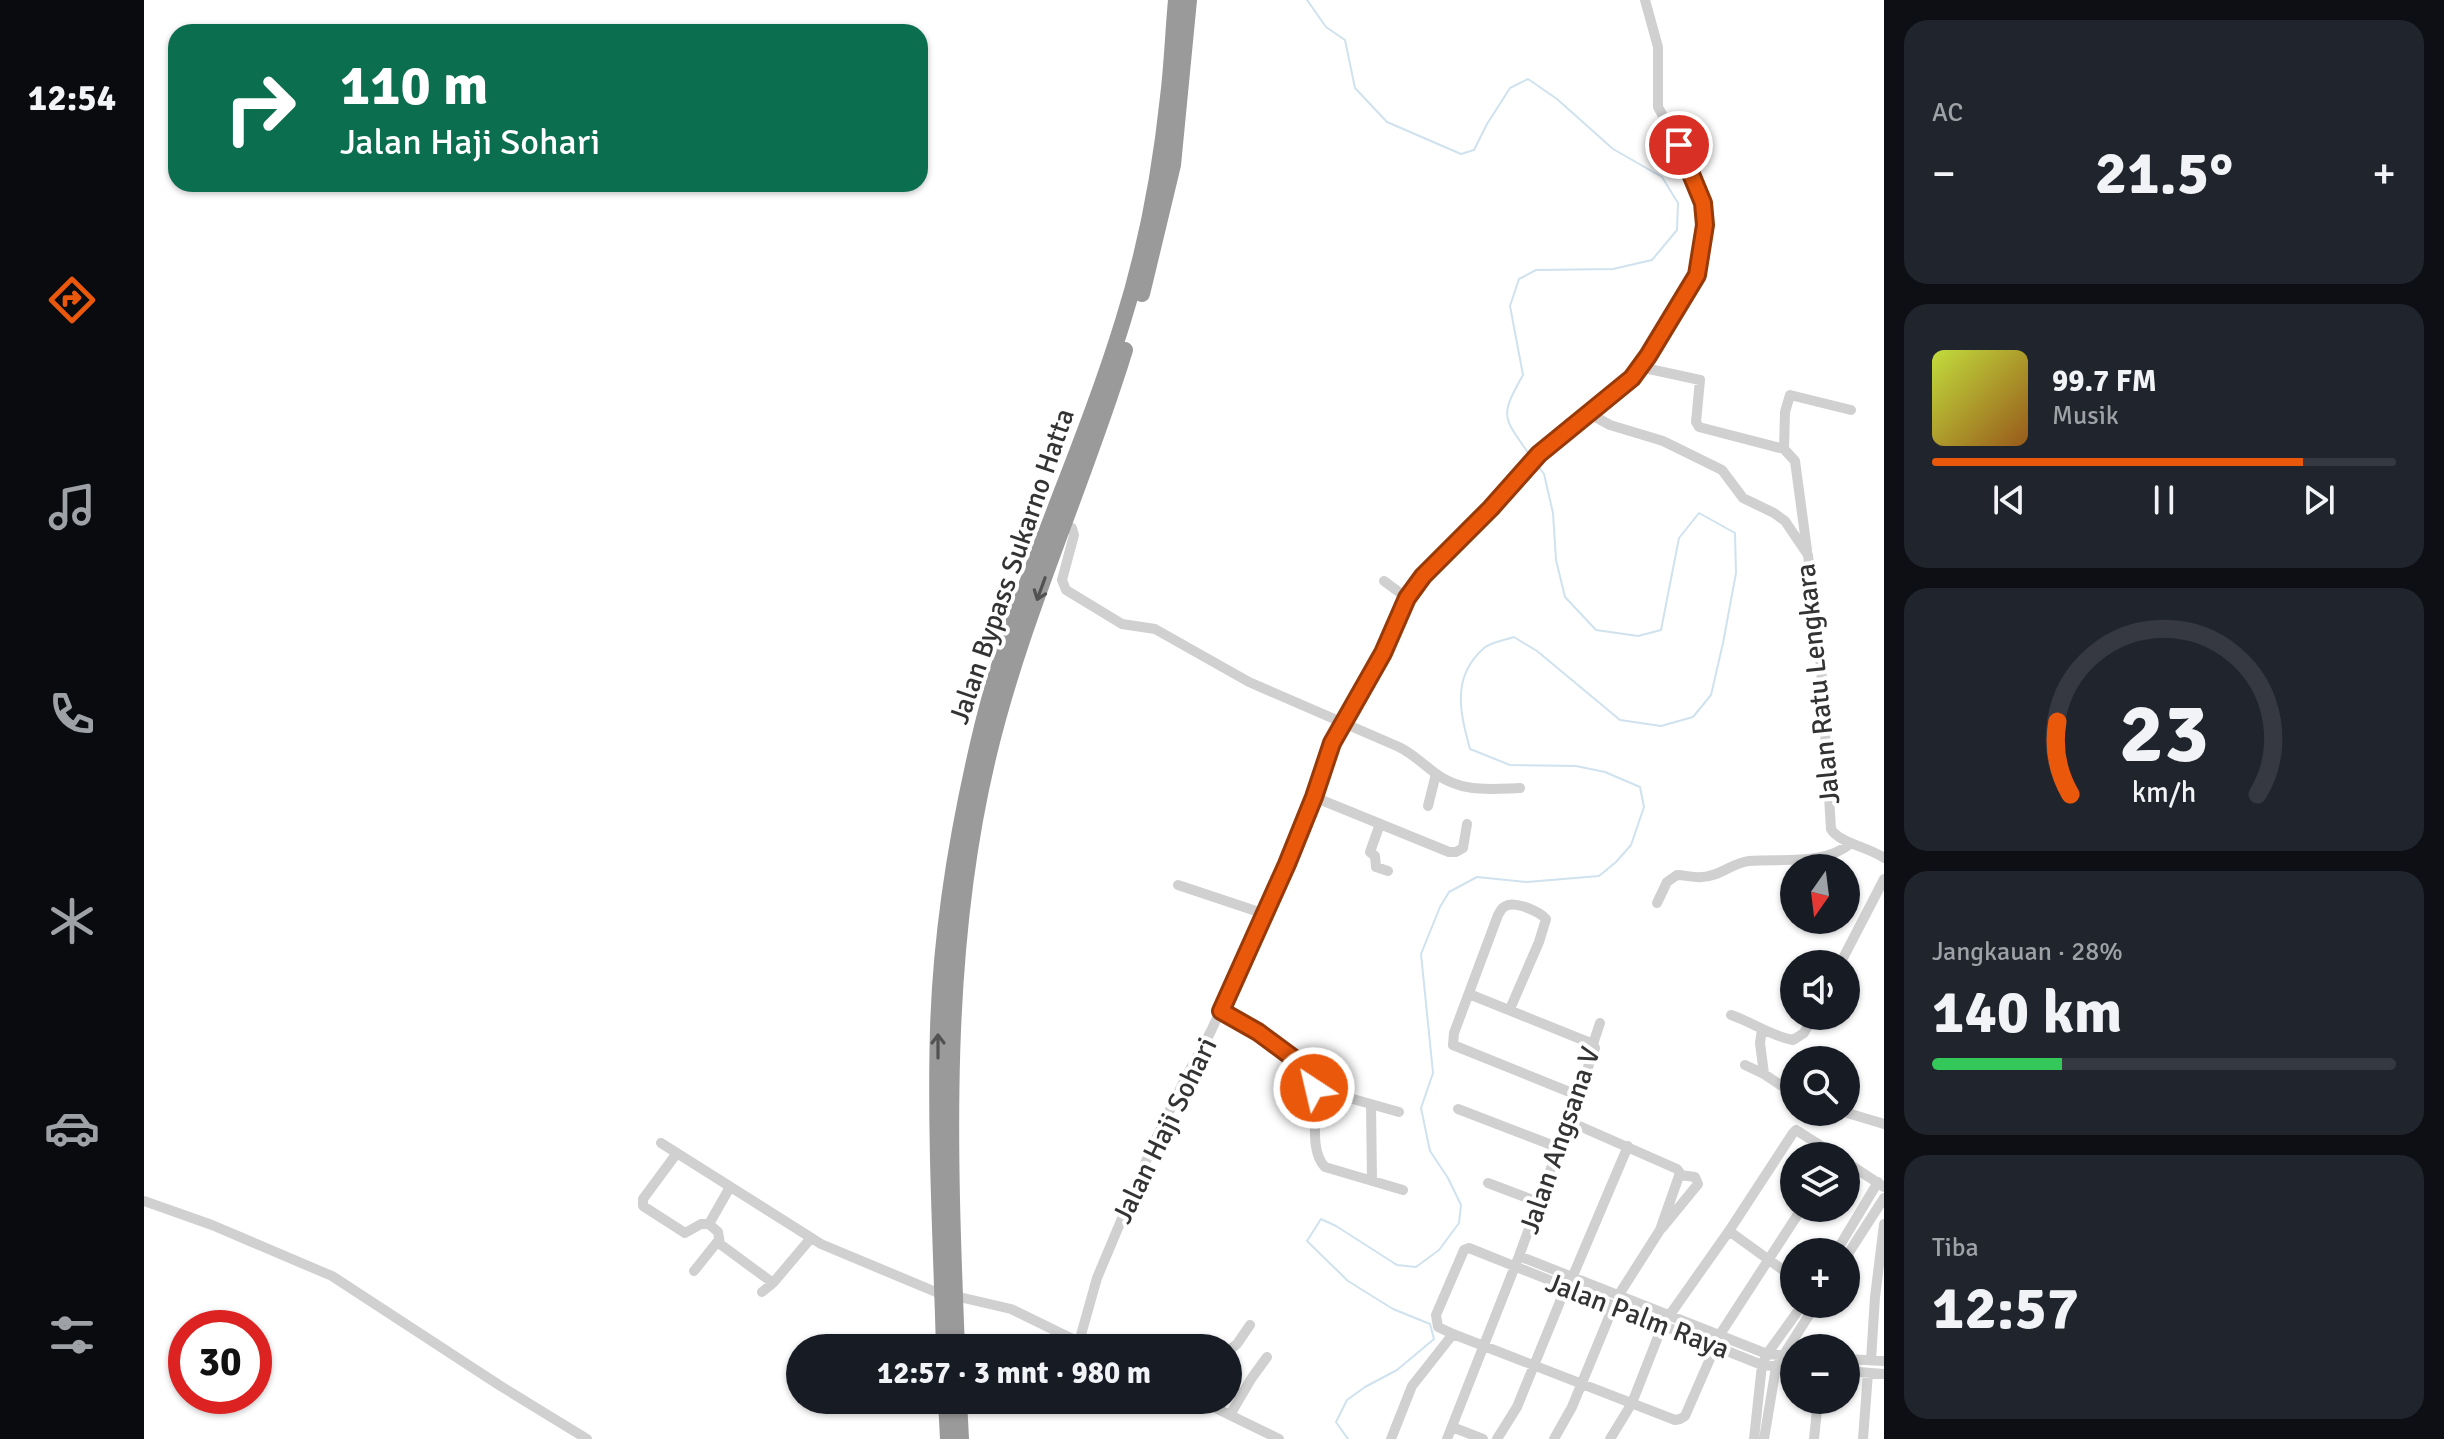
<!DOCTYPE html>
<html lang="id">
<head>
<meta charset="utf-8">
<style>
	body { margin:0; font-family:Signika,sans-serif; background:#20242c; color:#f1f3f6; height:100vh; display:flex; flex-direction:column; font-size:30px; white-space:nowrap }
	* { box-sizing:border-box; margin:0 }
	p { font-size:26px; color:#9ea1a6 }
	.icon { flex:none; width:44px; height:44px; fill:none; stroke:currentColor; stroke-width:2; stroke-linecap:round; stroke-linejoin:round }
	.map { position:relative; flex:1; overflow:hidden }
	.panel { display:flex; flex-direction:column; gap:20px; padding:20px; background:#0d0f14; width:560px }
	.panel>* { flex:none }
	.banner { position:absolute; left:24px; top:24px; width:760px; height:168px; border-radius:24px; box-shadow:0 2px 6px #0004; background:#0b6e4f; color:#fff; overflow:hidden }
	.needle { width:52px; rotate:194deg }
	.controls { position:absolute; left:1636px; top:854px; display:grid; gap:16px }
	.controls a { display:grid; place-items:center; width:80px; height:80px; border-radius:50%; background:#171b24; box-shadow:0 2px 6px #0004; font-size:40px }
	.speed { position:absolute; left:24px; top:1310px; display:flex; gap:16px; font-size:40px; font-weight:700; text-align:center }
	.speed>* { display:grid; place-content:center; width:104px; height:104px; border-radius:50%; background:#171b24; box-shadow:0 2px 6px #0004; line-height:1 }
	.speed .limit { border:12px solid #d22; background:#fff; color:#111 }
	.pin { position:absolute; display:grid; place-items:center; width:68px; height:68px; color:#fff; margin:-34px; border:4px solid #fff; border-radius:50%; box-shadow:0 2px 8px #0007 }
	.me { position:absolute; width:88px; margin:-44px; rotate:325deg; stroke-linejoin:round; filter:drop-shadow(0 0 6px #0008) }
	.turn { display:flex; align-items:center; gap:28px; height:168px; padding:0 40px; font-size:36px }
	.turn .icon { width:104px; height:104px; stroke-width:2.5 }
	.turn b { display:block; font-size:56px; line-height:68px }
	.big { font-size:60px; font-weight:700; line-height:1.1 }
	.panel .card { flex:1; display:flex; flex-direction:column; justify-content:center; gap:12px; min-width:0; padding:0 28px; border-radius:24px; background:#20242c }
	.panel .dial { align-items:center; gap:0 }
	.dial svg { height:208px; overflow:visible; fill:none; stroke:#363941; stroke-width:7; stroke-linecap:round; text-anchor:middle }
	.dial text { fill:#f1f3f6; stroke:none }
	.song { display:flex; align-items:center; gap:24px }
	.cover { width:96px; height:96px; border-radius:12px; background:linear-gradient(135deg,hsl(70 70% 55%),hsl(30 70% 35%)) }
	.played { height:8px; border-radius:4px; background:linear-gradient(90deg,#ea580c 80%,#363941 80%) }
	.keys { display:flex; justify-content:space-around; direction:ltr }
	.heat { display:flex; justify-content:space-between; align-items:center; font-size:44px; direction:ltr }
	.charge { height:12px; border-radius:6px; background:linear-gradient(90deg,#34c759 28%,#363941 0) }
	.trip { position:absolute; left:642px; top:1334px; width:456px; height:80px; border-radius:40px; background:#171b24; box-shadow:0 2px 6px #0004; font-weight:700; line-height:80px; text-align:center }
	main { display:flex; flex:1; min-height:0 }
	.menu { display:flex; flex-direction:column; width:144px; justify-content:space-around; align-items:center; background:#090b0e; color:#9ea1a6 }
	.menu .icon { width:56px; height:56px }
	.menu .selected { color:#ea580c }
	.menu b { font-size:36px; color:#f1f3f6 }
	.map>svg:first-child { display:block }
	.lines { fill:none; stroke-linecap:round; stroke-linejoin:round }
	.stream { stroke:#cfe2ee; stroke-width:2 }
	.minor { stroke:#d0d0d0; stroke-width:10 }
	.highway { stroke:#9a9a9a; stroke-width:16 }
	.oneway { stroke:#525252 }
	.route-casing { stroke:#983908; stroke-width:20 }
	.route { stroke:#ea580c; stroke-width:14 }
	.labels { text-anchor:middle; stroke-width:8; stroke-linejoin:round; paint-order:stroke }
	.street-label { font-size:28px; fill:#333; stroke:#fff }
</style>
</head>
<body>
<main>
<nav class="menu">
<b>12:54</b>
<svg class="icon selected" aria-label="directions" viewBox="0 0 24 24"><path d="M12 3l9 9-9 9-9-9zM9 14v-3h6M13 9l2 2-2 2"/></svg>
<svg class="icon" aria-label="music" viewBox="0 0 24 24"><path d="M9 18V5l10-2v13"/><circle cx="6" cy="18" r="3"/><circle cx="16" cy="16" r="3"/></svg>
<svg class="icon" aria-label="phone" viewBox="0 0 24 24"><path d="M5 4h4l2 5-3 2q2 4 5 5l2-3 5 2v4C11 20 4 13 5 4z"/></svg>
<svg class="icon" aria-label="climate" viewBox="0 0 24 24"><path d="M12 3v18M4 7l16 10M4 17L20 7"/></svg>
<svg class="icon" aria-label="car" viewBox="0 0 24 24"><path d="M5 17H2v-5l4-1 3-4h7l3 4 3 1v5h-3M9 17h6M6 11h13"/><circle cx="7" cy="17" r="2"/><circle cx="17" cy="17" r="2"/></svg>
<svg class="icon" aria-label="filters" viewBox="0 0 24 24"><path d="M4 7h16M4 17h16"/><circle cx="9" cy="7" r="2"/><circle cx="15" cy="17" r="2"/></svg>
</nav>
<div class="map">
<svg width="1740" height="1439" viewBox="0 0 1740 1439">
	<rect width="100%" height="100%" fill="#fff"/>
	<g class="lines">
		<path class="stream" d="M1163 0 1182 27 1201 40 1211 88 1243 122 1317 154 1330 150 1343 124 1366 88 1384 79 1413 99 1469 149 1518 177 1534 203 1533 230 1508 260 1469 269 1392 270 1375 279 1366 306 1379 375C1354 419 1360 417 1387 457
			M1204 1439 1192 1422 1203 1400 1221 1387 1253 1370 1290 1339 1286 1324 1249 1309 1204 1281 1163 1241 1177 1219 1192 1226 1253 1265 1272 1267 1295 1250 1315 1223 1317 1205 1304 1178 1286 1151 1277 1108 1289 1073 1277 954 1296 907 1305 892 1333 877 1383 882 1455 876 1472 862 1487 845 1500 807 1496 787 1461 772 1432 766 1366 765 1326 749C1316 712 1307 677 1340 648 1347 642 1361 640 1370 637L1393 651 1476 720 1517 726 1549 717 1567 695 1579 643 1592 573 1591 533 1555 513 1535 538 1517 630 1494 636 1452 630 1421 597 1412 560 1409 513 1400 474 1393 465"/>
		<path class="minor" d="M1496 367 1556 380 1552 422 1555 427 1640 449 1651 461 1663 550
			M1444 413 1466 425 1519 441 1578 470 1599 498 1630 513 1641 521 1664 555 1677 666 1687 829C1695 843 1725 847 1740 858
			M1640 449 1641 412 1646 395 1707 410
			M920 525 928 528 930 535 918 580 922 590 978 624 1011 629 1105 682 1255 747C1269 754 1279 764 1291 773 1317 793 1346 789 1376 788
			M1240 581 1263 598
			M1170 797 1305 852H1312L1319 848 1323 824
			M1284 806 1292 774
			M1236 824 1226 852 1231 856 1232 867 1244 871
			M1034 885 1121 914
			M1513 903 1523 882 1533 875C1541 875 1550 878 1558 877 1574 877 1588 863 1605 861 1637 858 1681 866 1707 843
			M1696 964 1740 879
			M1325 994 1449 1044
			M1366 1009 1395 942 1402 919C1396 912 1374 902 1364 905 1358 907 1357 910 1354 915L1310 1033 1309 1045 1433 1095
			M1077 1011C1101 1025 1123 1039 1145 1055 1151 1059 1161 1064 1165 1070 1181 1095 1160 1145 1181 1167L1259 1190
			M1587 1015C1608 1022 1627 1036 1649 1040L1660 1033 1669 1016
			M1618 1029 1616 1043 1620 1074
			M1601 1065 1620 1074 1650 1094
			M1170 1088 1255 1112
			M1227 1104 1228 1181
			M1314 1109 1413 1147
			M1700 1112 1740 1124
			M1424 1121 1533 1169 1536 1173 1516 1230 1474 1296
			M517 1143 677 1244 799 1295
			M533 1153 499 1199V1206L541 1233 557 1224H565
			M1702 1162 1740 1187
			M1344 1183 1394 1202
			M586 1187 565 1224 574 1232 576 1244 629 1283
			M0 1201 68 1225 188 1276 355 1385 443 1439
			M1518 1228 1554 1184 1551 1177 1536 1175
			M1585 1231 1650 1278
			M1692 1252 1734 1182
			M1375 1256 1623 1354 1650 1356
			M1702 1257 1740 1198
			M550 1271 574 1241
			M1428 1278 1484 1146
			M618 1292 629 1283 667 1238
			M811 1296 867 1309 947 1348
			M1525 1316 1585 1231 1649 1133 1652 1130 1693 1156
			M1309 1334 1294 1327 1292 1315 1320 1250 1325 1248 1618 1365 1650 1368
			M1575 1336 1658 1208
			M935 1342 953 1278 1008 1147 1040 1081 1067 1031 1121 914 1170 797 1188 743 1239 653 1263 598 1279 576 1347 508 1395 454 1488 378 1504 356 1553 275 1561 225 1559 203 1535 145 1514 107V47L1501 0
			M1084 1351 1093 1344 1106 1325
			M1702 1359 1740 1361
			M1727 1360 1731 1297 1740 1224
			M1702 1371 1740 1374
			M1055 1400 1135 1439
			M1086 1415 1107 1379 1123 1357
			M1308 1427 1339 1439
			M1247 1439 1268 1386 1309 1334 1531 1420 1536 1419 1541 1416 1572 1345
			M1303 1439 1375 1256 1451 1048 1449 1044 1456 1023
			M1353 1439 1373 1407 1422 1287
			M1410 1439 1428 1407 1470 1305
			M1466 1439 1488 1403 1519 1324
			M1610 1439 1618 1365 1623 1354 1659 1304
			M1620 1439 1632 1367 1672 1304
			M1670 1439 1674 1400
			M1719 1439 1724 1373"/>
		<path class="highway" d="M998 294 1029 165 1045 0
			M800 1348C797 1242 791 1135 794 1029 797 927 814 826 838 727 872 588 937 458 979 321 1002 248 1016 173 1024 97 1028 65 1029 32 1032 0
			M813 1348C805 1150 798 951 844 758 877 618 939 487 981 350
			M802 1400 804 1439
			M815 1400 817 1439"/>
	</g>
	<defs><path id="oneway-shaft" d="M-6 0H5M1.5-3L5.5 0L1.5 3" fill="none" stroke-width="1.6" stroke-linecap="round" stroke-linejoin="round" transform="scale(2)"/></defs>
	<g class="oneway">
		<use href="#oneway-shaft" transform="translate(897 589) rotate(110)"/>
		<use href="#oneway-shaft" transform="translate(794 1046) rotate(-90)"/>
	</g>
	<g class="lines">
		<defs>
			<path id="route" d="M1170 1088 1164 1069 1114 1032 1077 1011 1143 864 1170 797 1188 743 1239 653 1263 598 1279 576 1347 508 1395 454 1488 378 1504 356 1553 275 1561 225 1559 203 1535 145"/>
		</defs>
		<use href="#route" class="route-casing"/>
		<use href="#route" class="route"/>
	</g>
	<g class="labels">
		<g class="street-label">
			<text transform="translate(867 566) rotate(-71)" y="10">Jalan Bypass Sukarno Hatta</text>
			<text transform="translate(1673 684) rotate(-96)" y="10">Jalan Ratu Lengkara</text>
			<text transform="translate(1020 1130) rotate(-64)" y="10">Jalan Haji Sohari</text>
			<text transform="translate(1415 1140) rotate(-71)" y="10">Jalan Angsana V</text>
			<text transform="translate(1494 1315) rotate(21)" y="10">Jalan Palm Raya</text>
		</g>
	</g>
</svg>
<div class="controls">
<a><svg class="needle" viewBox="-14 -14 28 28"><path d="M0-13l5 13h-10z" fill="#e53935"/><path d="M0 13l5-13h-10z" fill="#9ea1a6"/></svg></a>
<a><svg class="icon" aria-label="sound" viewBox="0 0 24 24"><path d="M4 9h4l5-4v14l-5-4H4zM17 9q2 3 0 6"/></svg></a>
<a><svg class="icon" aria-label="search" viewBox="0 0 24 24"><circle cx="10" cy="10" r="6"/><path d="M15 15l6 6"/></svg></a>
<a><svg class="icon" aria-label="layers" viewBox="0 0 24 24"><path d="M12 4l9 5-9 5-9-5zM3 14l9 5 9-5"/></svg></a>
<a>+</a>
<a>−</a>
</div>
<div class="speed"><div class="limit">30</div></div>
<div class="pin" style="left:1535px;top:145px;background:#d93025"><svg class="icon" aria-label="arrive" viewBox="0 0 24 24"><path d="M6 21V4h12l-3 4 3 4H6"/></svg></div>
<svg class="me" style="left:1170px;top:1088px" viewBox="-20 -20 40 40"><circle r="17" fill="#ea580c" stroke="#fff" stroke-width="3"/><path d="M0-11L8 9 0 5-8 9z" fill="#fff"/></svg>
<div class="trip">12:57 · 3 mnt · 980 m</div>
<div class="banner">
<div class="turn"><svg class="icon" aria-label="right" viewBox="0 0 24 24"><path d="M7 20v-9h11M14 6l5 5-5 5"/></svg><div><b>110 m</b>Jalan Haji Sohari</div></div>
</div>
</div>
<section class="panel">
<div class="card"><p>AC</p>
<div class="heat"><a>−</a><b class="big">21.5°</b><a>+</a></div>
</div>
<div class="card">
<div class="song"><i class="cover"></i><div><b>99.7 FM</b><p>Musik</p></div></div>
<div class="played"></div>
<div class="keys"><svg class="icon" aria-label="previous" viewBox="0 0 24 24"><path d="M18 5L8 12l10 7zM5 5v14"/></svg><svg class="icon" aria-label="pause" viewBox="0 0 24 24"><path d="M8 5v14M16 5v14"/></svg><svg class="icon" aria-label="next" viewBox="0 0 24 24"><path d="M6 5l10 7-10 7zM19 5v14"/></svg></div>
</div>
<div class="card dial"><svg viewBox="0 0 100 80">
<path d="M14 69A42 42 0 1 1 86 69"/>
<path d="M14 69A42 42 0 0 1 9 41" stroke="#ea580c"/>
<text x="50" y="56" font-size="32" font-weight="700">23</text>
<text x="50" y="72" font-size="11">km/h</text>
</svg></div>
<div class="card"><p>Jangkauan · 28%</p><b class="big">140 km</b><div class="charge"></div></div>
<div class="card"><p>Tiba</p><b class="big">12:57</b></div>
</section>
</main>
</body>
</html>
